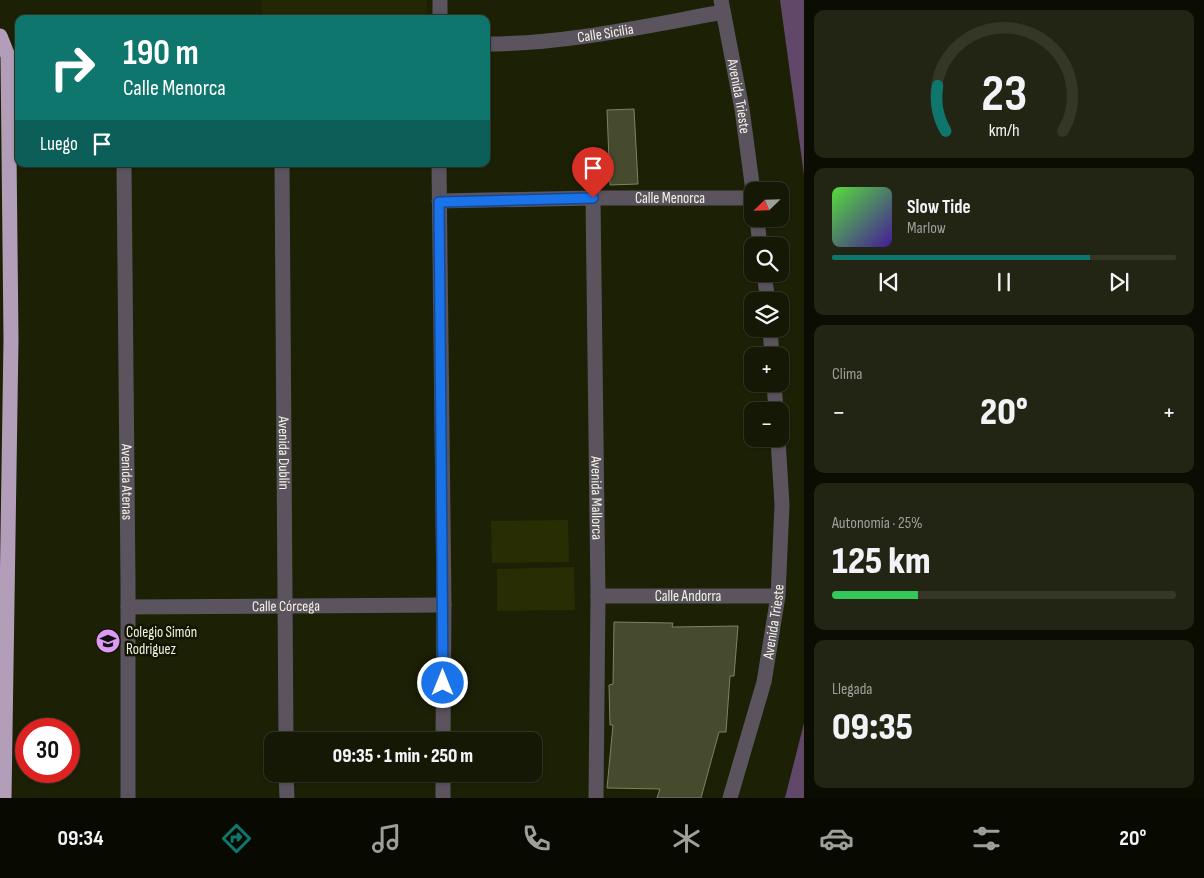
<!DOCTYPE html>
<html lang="es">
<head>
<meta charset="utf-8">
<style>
	body { margin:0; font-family:"Sofia Sans Condensed",sans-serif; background:#222513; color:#f1f3f6; height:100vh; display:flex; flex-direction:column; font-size:19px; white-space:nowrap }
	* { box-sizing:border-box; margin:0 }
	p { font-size:16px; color:#9da09a }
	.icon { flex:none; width:28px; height:28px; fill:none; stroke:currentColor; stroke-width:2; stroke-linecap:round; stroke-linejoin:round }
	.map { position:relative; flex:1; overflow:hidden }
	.sheet { display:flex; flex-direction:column; gap:10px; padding:10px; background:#0c0d02; width:400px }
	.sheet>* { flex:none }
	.top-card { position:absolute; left:15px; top:15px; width:475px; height:152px; border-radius:10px; box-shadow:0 1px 4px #0004,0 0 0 1px #343726; background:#0f766e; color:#fff; overflow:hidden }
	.needle { width:32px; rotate:247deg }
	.buttons { position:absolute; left:744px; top:182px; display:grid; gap:10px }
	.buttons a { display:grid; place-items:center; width:45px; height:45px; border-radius:10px; background:#151804; box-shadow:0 1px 4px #0004,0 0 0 1px #343726; font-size:25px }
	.speed { position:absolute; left:15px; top:718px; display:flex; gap:10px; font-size:25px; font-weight:700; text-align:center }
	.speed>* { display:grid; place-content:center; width:65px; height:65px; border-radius:50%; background:#151804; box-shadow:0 1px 4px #0004,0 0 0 1px #343726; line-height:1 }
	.speed .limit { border:8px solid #d22; background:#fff; color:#111 }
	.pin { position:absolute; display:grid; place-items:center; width:42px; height:42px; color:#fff; margin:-51px -21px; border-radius:50% 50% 50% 0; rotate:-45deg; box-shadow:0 0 5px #0007 }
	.pin .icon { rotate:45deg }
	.me { position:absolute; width:55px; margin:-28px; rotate:0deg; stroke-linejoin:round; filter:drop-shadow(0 0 4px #0008) }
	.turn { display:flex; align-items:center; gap:18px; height:105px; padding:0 25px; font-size:22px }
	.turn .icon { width:65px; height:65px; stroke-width:2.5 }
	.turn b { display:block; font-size:35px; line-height:42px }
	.then { display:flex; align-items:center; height:48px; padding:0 25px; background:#0003; gap:10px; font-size:19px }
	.big { font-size:38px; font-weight:800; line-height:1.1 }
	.sheet .widget { flex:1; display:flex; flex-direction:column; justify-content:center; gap:8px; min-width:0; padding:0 18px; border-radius:10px; background:#222513 }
	.sheet .dial { align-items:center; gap:0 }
	.dial svg { height:130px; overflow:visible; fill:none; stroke:#343726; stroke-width:7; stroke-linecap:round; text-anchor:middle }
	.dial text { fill:#f1f3f6; stroke:none }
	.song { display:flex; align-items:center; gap:15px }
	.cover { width:60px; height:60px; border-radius:8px; background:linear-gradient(135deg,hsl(110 70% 55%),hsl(260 70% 35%)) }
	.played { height:5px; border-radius:2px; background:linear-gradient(90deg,#0f766e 75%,#343726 75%) }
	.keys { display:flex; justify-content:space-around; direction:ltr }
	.heat { display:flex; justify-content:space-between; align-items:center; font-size:28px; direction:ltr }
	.charge { height:8px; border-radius:4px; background:linear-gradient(90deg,#34c759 25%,#343726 0) }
	.trip { position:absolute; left:264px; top:732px; width:278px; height:50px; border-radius:10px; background:#151804; box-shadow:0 1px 4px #0004,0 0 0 1px #343726; font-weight:800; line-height:50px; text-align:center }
	.dock { display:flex; height:80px; justify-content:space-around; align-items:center; background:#080a02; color:#9da09a }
	.dock .icon { width:35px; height:35px }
	.dock .on { color:#0f766e }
	.dock b { font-size:22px; color:#f1f3f6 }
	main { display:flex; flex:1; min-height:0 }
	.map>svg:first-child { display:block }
	.built { fill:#232704 }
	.green { fill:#292d03 }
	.water { fill:#614869 }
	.building { fill:#464b2e; stroke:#7e8364 }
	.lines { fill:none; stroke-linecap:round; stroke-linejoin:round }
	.street { stroke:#5b535e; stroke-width:15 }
	.highway { stroke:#b29eb8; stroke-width:15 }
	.route-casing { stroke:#114b97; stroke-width:12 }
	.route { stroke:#1a73e8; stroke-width:9 }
	.labels { text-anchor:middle; stroke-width:5; stroke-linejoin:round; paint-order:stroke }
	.street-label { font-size:15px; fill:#f1f4e4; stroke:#131600 }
	.poi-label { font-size:15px; fill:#f1f4e4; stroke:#131600; text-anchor:start }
</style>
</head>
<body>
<main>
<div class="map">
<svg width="804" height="798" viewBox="0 0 804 798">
	<rect width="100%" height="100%" fill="#1c2005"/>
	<path class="built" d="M261 0H427V19H262Z"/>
	<path class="green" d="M568 520 569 562 492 563 491 521Z
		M574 567 575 610 497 611V569Z"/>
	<path class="water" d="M780 0H804V175Z
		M804 723V798H785Z"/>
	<path class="building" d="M634 109 638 184 610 185 607 110Z
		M614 622 673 623 672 627 738 626 734 676H730L726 732H719L701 798H657L660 789 607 788 613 725H610L609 685 613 684Z"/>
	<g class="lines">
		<g class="street">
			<path id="s1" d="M721 0 742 109 753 191"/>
			<path d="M440 19V0"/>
			<path id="s2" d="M486 44C566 44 645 26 723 12"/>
			<path id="s3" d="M124 164 128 581V798"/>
			<path id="s4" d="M282 164 286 741"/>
			<path d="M439 164 444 605 443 741"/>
			<path id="s5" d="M593 198 598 596 596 798"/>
			<path id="s6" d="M439 201 593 198H752"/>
			<path d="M757 219 760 246"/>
			<path d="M764 274 768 301"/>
			<path d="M770 329 772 356"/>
			<path d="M774 384 776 411"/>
			<path id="s7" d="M598 596H778"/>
			<path id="s8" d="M128 607 444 605"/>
			<path d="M286 774 287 798"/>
			<path d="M443 798V774"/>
			<path id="s9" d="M730 798 764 682 778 596 782 505 778 439"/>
		</g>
		<path class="highway" d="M0 36 8 56 11 339 4 798"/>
	</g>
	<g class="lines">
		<defs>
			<path id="route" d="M443 683 439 202 593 198"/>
		</defs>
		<use href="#route" class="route-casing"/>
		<use href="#route" class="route"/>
	</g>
	<defs>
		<symbol id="school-disc" viewBox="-11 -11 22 22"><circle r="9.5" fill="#dd99f3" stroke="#131600"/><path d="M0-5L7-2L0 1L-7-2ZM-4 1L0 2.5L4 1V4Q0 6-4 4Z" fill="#111"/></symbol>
	</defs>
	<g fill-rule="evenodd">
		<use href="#school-disc" x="94" y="627" width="28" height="28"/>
	</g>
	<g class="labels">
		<g class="street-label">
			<text dy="5" stroke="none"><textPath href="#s2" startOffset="120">Calle Sicilia</textPath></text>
			<text dy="5" stroke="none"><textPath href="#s1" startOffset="98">Avenida Trieste</textPath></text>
			<text dy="5" stroke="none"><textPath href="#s6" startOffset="231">Calle Menorca</textPath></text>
			<text dy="5" stroke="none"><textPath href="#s4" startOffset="289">Avenida Dublín</textPath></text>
			<text dy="5" stroke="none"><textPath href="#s3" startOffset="318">Avenida Atenas</textPath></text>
			<text dy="5" stroke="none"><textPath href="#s5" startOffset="300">Avenida Mallorca</textPath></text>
			<text dy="5" stroke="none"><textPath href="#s7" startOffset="90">Calle Andorra</textPath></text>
			<text dy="5" stroke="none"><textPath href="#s8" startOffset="158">Calle Córcega</textPath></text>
			<text dy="5" stroke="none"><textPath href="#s9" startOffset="182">Avenida Trieste</textPath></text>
		</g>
		<g class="poi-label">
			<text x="126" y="637">Colegio Simón<tspan x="126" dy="17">Rodriguez</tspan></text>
		</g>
	</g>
</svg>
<div class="buttons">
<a><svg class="needle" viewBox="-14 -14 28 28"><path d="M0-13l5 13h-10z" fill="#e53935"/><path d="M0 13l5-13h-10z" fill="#9da09a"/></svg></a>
<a><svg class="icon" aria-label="search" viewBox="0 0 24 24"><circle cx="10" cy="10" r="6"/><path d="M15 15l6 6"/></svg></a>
<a><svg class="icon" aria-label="layers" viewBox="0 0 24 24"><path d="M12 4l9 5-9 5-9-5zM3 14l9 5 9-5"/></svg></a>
<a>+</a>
<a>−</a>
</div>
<div class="speed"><div class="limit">30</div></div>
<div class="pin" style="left:593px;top:198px;background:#d93025"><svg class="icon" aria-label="arrive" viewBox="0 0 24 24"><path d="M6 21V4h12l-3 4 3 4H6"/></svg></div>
<svg class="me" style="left:443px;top:683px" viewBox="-20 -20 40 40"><circle r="17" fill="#1a73e8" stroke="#fff" stroke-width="3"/><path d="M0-11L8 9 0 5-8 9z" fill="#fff"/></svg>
<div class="trip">09:35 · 1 min · 250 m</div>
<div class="top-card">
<div class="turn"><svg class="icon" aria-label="right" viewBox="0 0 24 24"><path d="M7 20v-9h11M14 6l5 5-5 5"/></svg><div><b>190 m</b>Calle Menorca</div></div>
<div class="then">Luego<svg class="icon" aria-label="arrive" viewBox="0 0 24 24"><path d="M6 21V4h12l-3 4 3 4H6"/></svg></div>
</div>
</div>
<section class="sheet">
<div class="widget dial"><svg viewBox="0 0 100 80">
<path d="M14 69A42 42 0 1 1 86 69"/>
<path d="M14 69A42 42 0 0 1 9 41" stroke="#0f766e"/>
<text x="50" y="56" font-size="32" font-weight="700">23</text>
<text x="50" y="72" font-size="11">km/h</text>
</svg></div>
<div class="widget">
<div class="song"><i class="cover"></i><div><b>Slow Tide</b><p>Marlow</p></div></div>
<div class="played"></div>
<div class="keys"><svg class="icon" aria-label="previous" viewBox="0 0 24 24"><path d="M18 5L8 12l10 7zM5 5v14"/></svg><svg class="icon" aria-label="pause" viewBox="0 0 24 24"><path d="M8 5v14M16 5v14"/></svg><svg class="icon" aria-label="next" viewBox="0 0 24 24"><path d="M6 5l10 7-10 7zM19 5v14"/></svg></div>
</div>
<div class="widget"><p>Clima</p>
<div class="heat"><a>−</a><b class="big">20°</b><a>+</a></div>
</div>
<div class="widget"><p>Autonomía · 25%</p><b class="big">125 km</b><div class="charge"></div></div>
<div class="widget"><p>Llegada</p><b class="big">09:35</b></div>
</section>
</main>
<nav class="dock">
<b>09:34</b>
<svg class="icon on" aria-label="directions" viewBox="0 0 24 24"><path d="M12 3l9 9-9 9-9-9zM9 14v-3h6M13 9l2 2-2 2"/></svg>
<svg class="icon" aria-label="music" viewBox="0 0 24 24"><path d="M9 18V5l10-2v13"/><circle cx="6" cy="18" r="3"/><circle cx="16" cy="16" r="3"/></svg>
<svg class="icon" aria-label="phone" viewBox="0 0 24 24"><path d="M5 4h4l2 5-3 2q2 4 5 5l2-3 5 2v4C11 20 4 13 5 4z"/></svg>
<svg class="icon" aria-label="climate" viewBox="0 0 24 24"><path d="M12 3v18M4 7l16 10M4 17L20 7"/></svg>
<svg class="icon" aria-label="car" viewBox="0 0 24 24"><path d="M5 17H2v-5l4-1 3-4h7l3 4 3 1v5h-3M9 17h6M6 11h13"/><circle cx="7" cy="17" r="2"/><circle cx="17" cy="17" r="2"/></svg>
<svg class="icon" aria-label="filters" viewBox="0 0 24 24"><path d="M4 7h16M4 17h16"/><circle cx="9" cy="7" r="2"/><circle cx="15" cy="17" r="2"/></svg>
<b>20°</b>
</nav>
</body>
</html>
